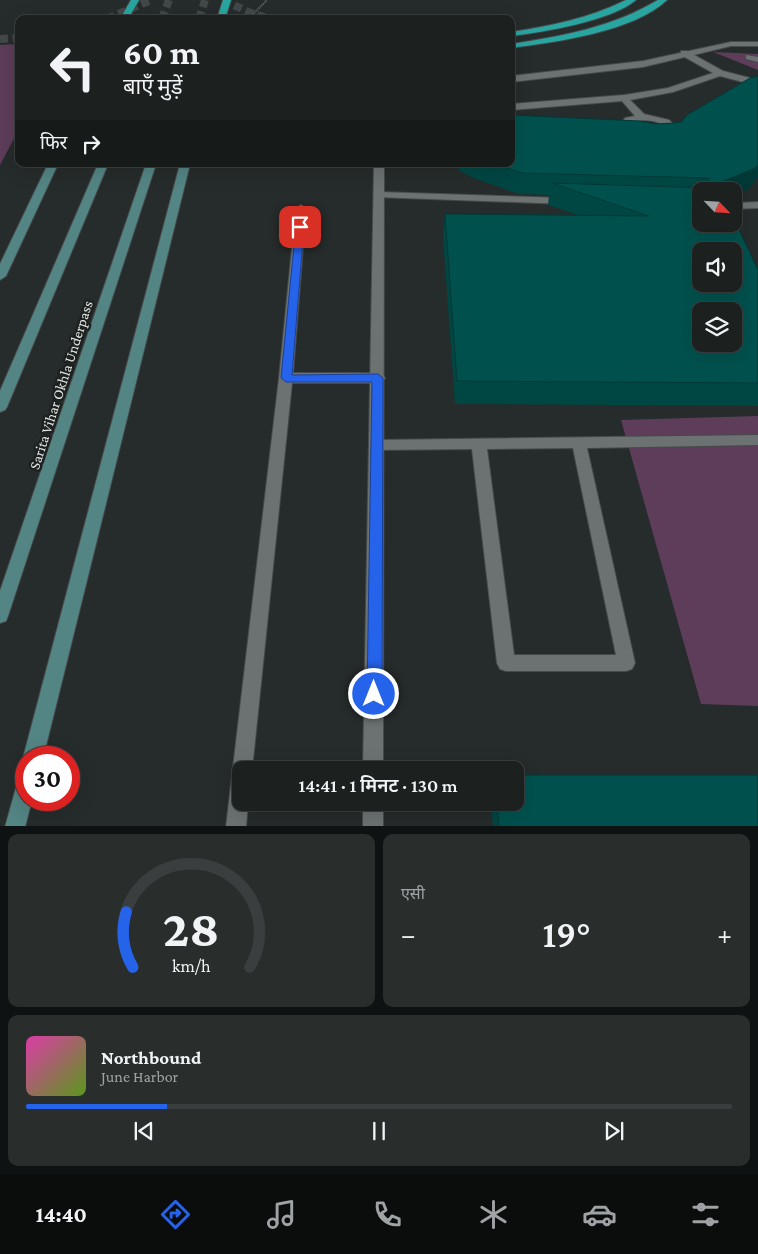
<!DOCTYPE html>
<html lang="hi">
<head>
<meta charset="utf-8">
<style>
	body { margin:0; font-family:"Crimson Pro","Noto Sans Devanagari",serif; background:#292e2d; color:#f1f3f6; height:100vh; display:flex; flex-direction:column; font-size:19px; white-space:nowrap }
	* { box-sizing:border-box; margin:0 }
	p { font-size:16px; color:#a0a3a5 }
	.icon { flex:none; width:28px; height:28px; fill:none; stroke:currentColor; stroke-width:2; stroke-linecap:round; stroke-linejoin:round }
	.map { position:relative; height:826px; overflow:hidden }
	.drawer { display:flex; flex-direction:column; gap:8px; padding:8px; background:#0f1212; flex:1 }
	.drawer>* { flex:none }
	.banner { position:absolute; left:15px; top:15px; width:500px; height:152px; border-radius:10px; box-shadow:0 5px 20px #0002,0 0 0 1px #3a3e3e; background:#1c2120; color:#f1f3f6; overflow:hidden }
	.needle { width:32px; rotate:115deg }
	.controls { position:absolute; left:692px; top:182px; display:grid; gap:10px }
	.controls a { display:grid; place-items:center; width:50px; height:50px; border-radius:10px; background:#1c2120; box-shadow:0 5px 20px #0002,0 0 0 1px #3a3e3e; font-size:25px }
	.speed { position:absolute; left:15px; top:746px; display:flex; gap:10px; font-size:25px; font-weight:700; text-align:center }
	.speed>* { display:grid; place-content:center; width:65px; height:65px; border-radius:50%; background:#1c2120; box-shadow:0 5px 20px #0002,0 0 0 1px #3a3e3e; line-height:1 }
	.speed .limit { border:8px solid #d22; background:#fff; color:#111 }
	.pin { position:absolute; display:grid; place-items:center; width:42px; height:42px; color:#fff; margin:-21px; border-radius:10px; box-shadow:0 2px 8px #0006 }
	.me { position:absolute; width:55px; margin:-28px; rotate:0deg; stroke-linejoin:round; filter:drop-shadow(0 0 4px #0008) }
	.turn { display:flex; align-items:center; gap:18px; height:105px; padding:0 25px; font-size:22px }
	.turn .icon { width:65px; height:65px; stroke-width:2.5 }
	.turn b { display:block; font-size:35px; line-height:42px }
	.then { display:flex; align-items:center; height:48px; padding:0 25px; background:#0003; gap:10px; font-size:19px }
	.big { font-size:38px; font-weight:600; line-height:1.1 }
	.drawer .card { flex:1; display:flex; flex-direction:column; justify-content:center; gap:8px; min-width:0; padding:0 18px; border-radius:10px; background:#292e2d }
	.drawer .dial { align-items:center; gap:0 }
	.dial svg { height:130px; overflow:visible; fill:none; stroke:#3a3e3e; stroke-width:7; stroke-linecap:round; text-anchor:middle }
	.dial text { fill:#f1f3f6; stroke:none }
	.song { display:flex; align-items:center; gap:15px }
	.cover { width:60px; height:60px; border-radius:8px; background:linear-gradient(135deg,hsl(320 70% 55%),hsl(90 70% 35%)) }
	.played { height:5px; border-radius:2px; background:linear-gradient(90deg,#2563eb 20%,#3a3e3e 20%) }
	.keys { display:flex; justify-content:space-around; direction:ltr }
	.heat { display:flex; justify-content:space-between; align-items:center; font-size:28px; direction:ltr }
	.drawer .tiles { flex:1; display:grid; gap:8px; grid-template-columns:1fr 1fr }
	.card:last-child { grid-column:span 2 }
	.trip { position:absolute; left:232px; top:761px; width:292px; height:50px; border-radius:10px; background:#1c2120; box-shadow:0 5px 20px #0002,0 0 0 1px #3a3e3e; font-weight:600; line-height:50px; text-align:center }
	.tab-bar { display:flex; height:80px; justify-content:space-around; align-items:center; background:#0b0d0d; color:#a0a3a5 }
	.tab-bar .icon { width:35px; height:35px }
	.tab-bar .selected { color:#2563eb }
	.tab-bar b { font-size:22px; color:#f1f3f6 }
	.map>svg:first-child { display:block }
	.green { fill:#5d3d5a }
	.lines { fill:none; stroke-linecap:round; stroke-linejoin:round }
	.secondary-tunnel { stroke:#424847; stroke-width:8; stroke-dasharray:8 4.5; stroke-linecap:butt }
	.trunk-tunnel { stroke:#424847; stroke-width:8; stroke-dasharray:8 4.5; stroke-linecap:butt }
	.service-casing { stroke:#464a4a; stroke-width:2 }
	.minor-casing { stroke:#464a4a; stroke-width:2 }
	.secondary-casing { stroke:#464a4a; stroke-width:2 }
	.trunk-casing { stroke:#464a4a; stroke-width:2 }
	.path { stroke:#676c6b; stroke-width:2; stroke-dasharray:1 1; stroke-linecap:butt }
	.service { fill:#6c7272; fill-rule:evenodd }
	.minor { fill:#6c7272; fill-rule:evenodd }
	.secondary { fill:#538584; fill-rule:evenodd }
	.trunk { fill:#29a5a1; fill-rule:evenodd }
	.wall { fill:#004643 }
	.shaded-wall { fill:#003937 }
	.building { fill:#00514e; stroke:#003937; fill-rule:evenodd }
	.route { fill:#2563eb; stroke:#184099 }
	.labels { text-anchor:middle; stroke-width:5; stroke-linejoin:round; paint-order:stroke }
	.street-label { font-size:15px; fill:#e1e5e4; stroke:#1d2221 }
</style>
</head>
<body>
<div class="map">
<svg width="758" height="827" viewBox="0 0 758 827">
	<rect width="100%" height="100%" fill="#262c2b"/>
	<path class="green" d="M19 44V129L0 165V45Z
		M713 52 758 54V70Z
		M758 416V706L701 704 621 420Z"/>
	<g class="lines">
		<path class="secondary-tunnel" d="M162 19 169 0
			M199 19 205 0"/>
		<path class="trunk-tunnel" d="M223 0 253 14 272 19
			M107 19 151 0
			M0 39 19 38"/>
		<defs>
			<path id="service" d="M681 51H687L723 71 758 80V86L720 76 673 92 630 100 644 114 669 120 682 132 675 140 672 141 667 138 672 132C661 120 646 118 631 122L628 127 633 134 631 136H625L618 127 625 118 635 116 622 101 511 110V104L624 95 668 88 713 73 681 55Z
				M746 55 758 57V62L746 59Z
				M379 192 566 198 571 201 566 204 375 197 374 195 375 193Z
				M758 202V208L734 209V203Z
				M301 205 306 208 293 373H378L383 375 385 378 383 381 378 383H292L252 770H241V802H248L246 827H226L279 378 296 208Z
				M758 435V445L587 448 635 663 632 669 626 671H506L500 669 497 663 472 449 377 450 372 449 370 445 372 441 377 440ZM573 448 616 655H514L487 449Z"/>
			<path id="minor" d="M731 42H758V46H731L643 67 511 82V76L643 61Z
				M374 164H384L383 770H363Z
				M363 802H383V827H363Z"/>
			<path id="secondary" d="M180 15 197 19H151L155 17Z
				M48 164H58L6 276 0 280V264Z
				M98 164H108L7 407 5 410 0 412V391Z
				M146 164H156L8 616 6 621 0 623V591Z
				M180 164H190L43 758H26V765L23 758Z
				M26 774V800H32L25 827H5L19 777Z"/>
			<path id="trunk" d="M131 0H139L128 19H120Z
				M223 0H231L225 19H217Z
				M626 0H636C611 21 544 32 511 36V32C551 26 590 18 626 0Z
				M658 0H667C633 32 556 42 511 48V44C563 36 613 27 658 0Z"/>
		</defs>
		<use href="#service" class="service-casing"/>
		<use href="#minor" class="minor-casing"/>
		<use href="#secondary" class="secondary-casing"/>
		<use href="#trunk" class="trunk-casing"/>
		<path class="path" d="M253 14 267 0"/>
		<use href="#service" class="service"/>
		<use href="#minor" class="minor"/>
		<use href="#secondary" class="secondary"/>
		<use href="#trunk" class="trunk"/>
	</g>
	<path class="wall" d="M758 76V176L756 180 747 190 734 196V191H701L758 270V406L455 404 443 237 445 214 578 215 548 205 549 195 519 194 473 178 460 171 456 164H511L656 124 673 123 681 122Z
		M491 802H516L758 827H493Z"/>
	<path class="shaded-wall" d="M758 165V176L756 180 747 190 734 196V191H714L717 184Z"/>
	<path class="building" d="M758 76V165L755 168 717 184 720 191H701V224H734V219L758 270V383L457 381 445 214 649 216 552 183 708 188 710 186 708 178 522 173 495 164H511V115L639 121 656 124 673 123 681 122 687 115 750 78ZM701 251H734V284H701ZM701 311H734V344H701Z
		M516 775H758V827H499L497 802H516Z"/>
	<path class="route" d="M296 225H300L304 227 292 375 378 374 383 378 382 694 379 698 374 701 369 698 367 694 372 382H286L281 378Z"/>
	<g class="labels">
		<g class="street-label">
			<text transform="translate(61 385) rotate(-72)" y="5">Sarita Vihar Okhla Underpass</text>
		</g>
	</g>
</svg>
<div class="controls">
<a><svg class="needle" viewBox="-14 -14 28 28"><path d="M0-13l5 13h-10z" fill="#e53935"/><path d="M0 13l5-13h-10z" fill="#a0a3a5"/></svg></a>
<a><svg class="icon" aria-label="sound" viewBox="0 0 24 24"><path d="M4 9h4l5-4v14l-5-4H4zM17 9q2 3 0 6"/></svg></a>
<a><svg class="icon" aria-label="layers" viewBox="0 0 24 24"><path d="M12 4l9 5-9 5-9-5zM3 14l9 5 9-5"/></svg></a>
</div>
<div class="speed"><div class="limit">30</div></div>
<div class="pin" style="left:300px;top:227px;background:#d93025"><svg class="icon" aria-label="arrive" viewBox="0 0 24 24"><path d="M6 21V4h12l-3 4 3 4H6"/></svg></div>
<svg class="me" style="left:374px;top:694px" viewBox="-20 -20 40 40"><circle r="17" fill="#2563eb" stroke="#fff" stroke-width="3"/><path d="M0-11L8 9 0 5-8 9z" fill="#fff"/></svg>
<div class="trip">14:41 · 1 मिनट · 130 m</div>
<div class="banner">
<div class="turn"><svg class="icon" aria-label="left" viewBox="0 0 24 24"><path d="M17 20v-9H6M10 6l-5 5 5 5"/></svg><div><b>60 m</b>बाएँ मुड़ें</div></div>
<div class="then">फिर<svg class="icon" aria-label="right" viewBox="0 0 24 24"><path d="M7 20v-9h11M14 6l5 5-5 5"/></svg></div>
</div>
</div>
<section class="drawer">
<div class="tiles">
<div class="card dial"><svg viewBox="0 0 100 80">
<path d="M14 69A42 42 0 1 1 86 69"/>
<path d="M14 69A42 42 0 0 1 10 35" stroke="#2563eb"/>
<text x="50" y="56" font-size="32" font-weight="700">28</text>
<text x="50" y="72" font-size="11">km/h</text>
</svg></div>
<div class="card"><p>एसी</p>
<div class="heat"><a>−</a><b class="big">19°</b><a>+</a></div>
</div>
<div class="card">
<div class="song"><i class="cover"></i><div><b>Northbound</b><p>June Harbor</p></div></div>
<div class="played"></div>
<div class="keys"><svg class="icon" aria-label="previous" viewBox="0 0 24 24"><path d="M18 5L8 12l10 7zM5 5v14"/></svg><svg class="icon" aria-label="pause" viewBox="0 0 24 24"><path d="M8 5v14M16 5v14"/></svg><svg class="icon" aria-label="next" viewBox="0 0 24 24"><path d="M6 5l10 7-10 7zM19 5v14"/></svg></div>
</div>
</div>
</section>
<nav class="tab-bar">
<b>14:40</b>
<svg class="icon selected" aria-label="directions" viewBox="0 0 24 24"><path d="M12 3l9 9-9 9-9-9zM9 14v-3h6M13 9l2 2-2 2"/></svg>
<svg class="icon" aria-label="music" viewBox="0 0 24 24"><path d="M9 18V5l10-2v13"/><circle cx="6" cy="18" r="3"/><circle cx="16" cy="16" r="3"/></svg>
<svg class="icon" aria-label="phone" viewBox="0 0 24 24"><path d="M5 4h4l2 5-3 2q2 4 5 5l2-3 5 2v4C11 20 4 13 5 4z"/></svg>
<svg class="icon" aria-label="climate" viewBox="0 0 24 24"><path d="M12 3v18M4 7l16 10M4 17L20 7"/></svg>
<svg class="icon" aria-label="car" viewBox="0 0 24 24"><path d="M5 17H2v-5l4-1 3-4h7l3 4 3 1v5h-3M9 17h6M6 11h13"/><circle cx="7" cy="17" r="2"/><circle cx="17" cy="17" r="2"/></svg>
<svg class="icon" aria-label="filters" viewBox="0 0 24 24"><path d="M4 7h16M4 17h16"/><circle cx="9" cy="7" r="2"/><circle cx="15" cy="17" r="2"/></svg>
</nav>
</body>
</html>
